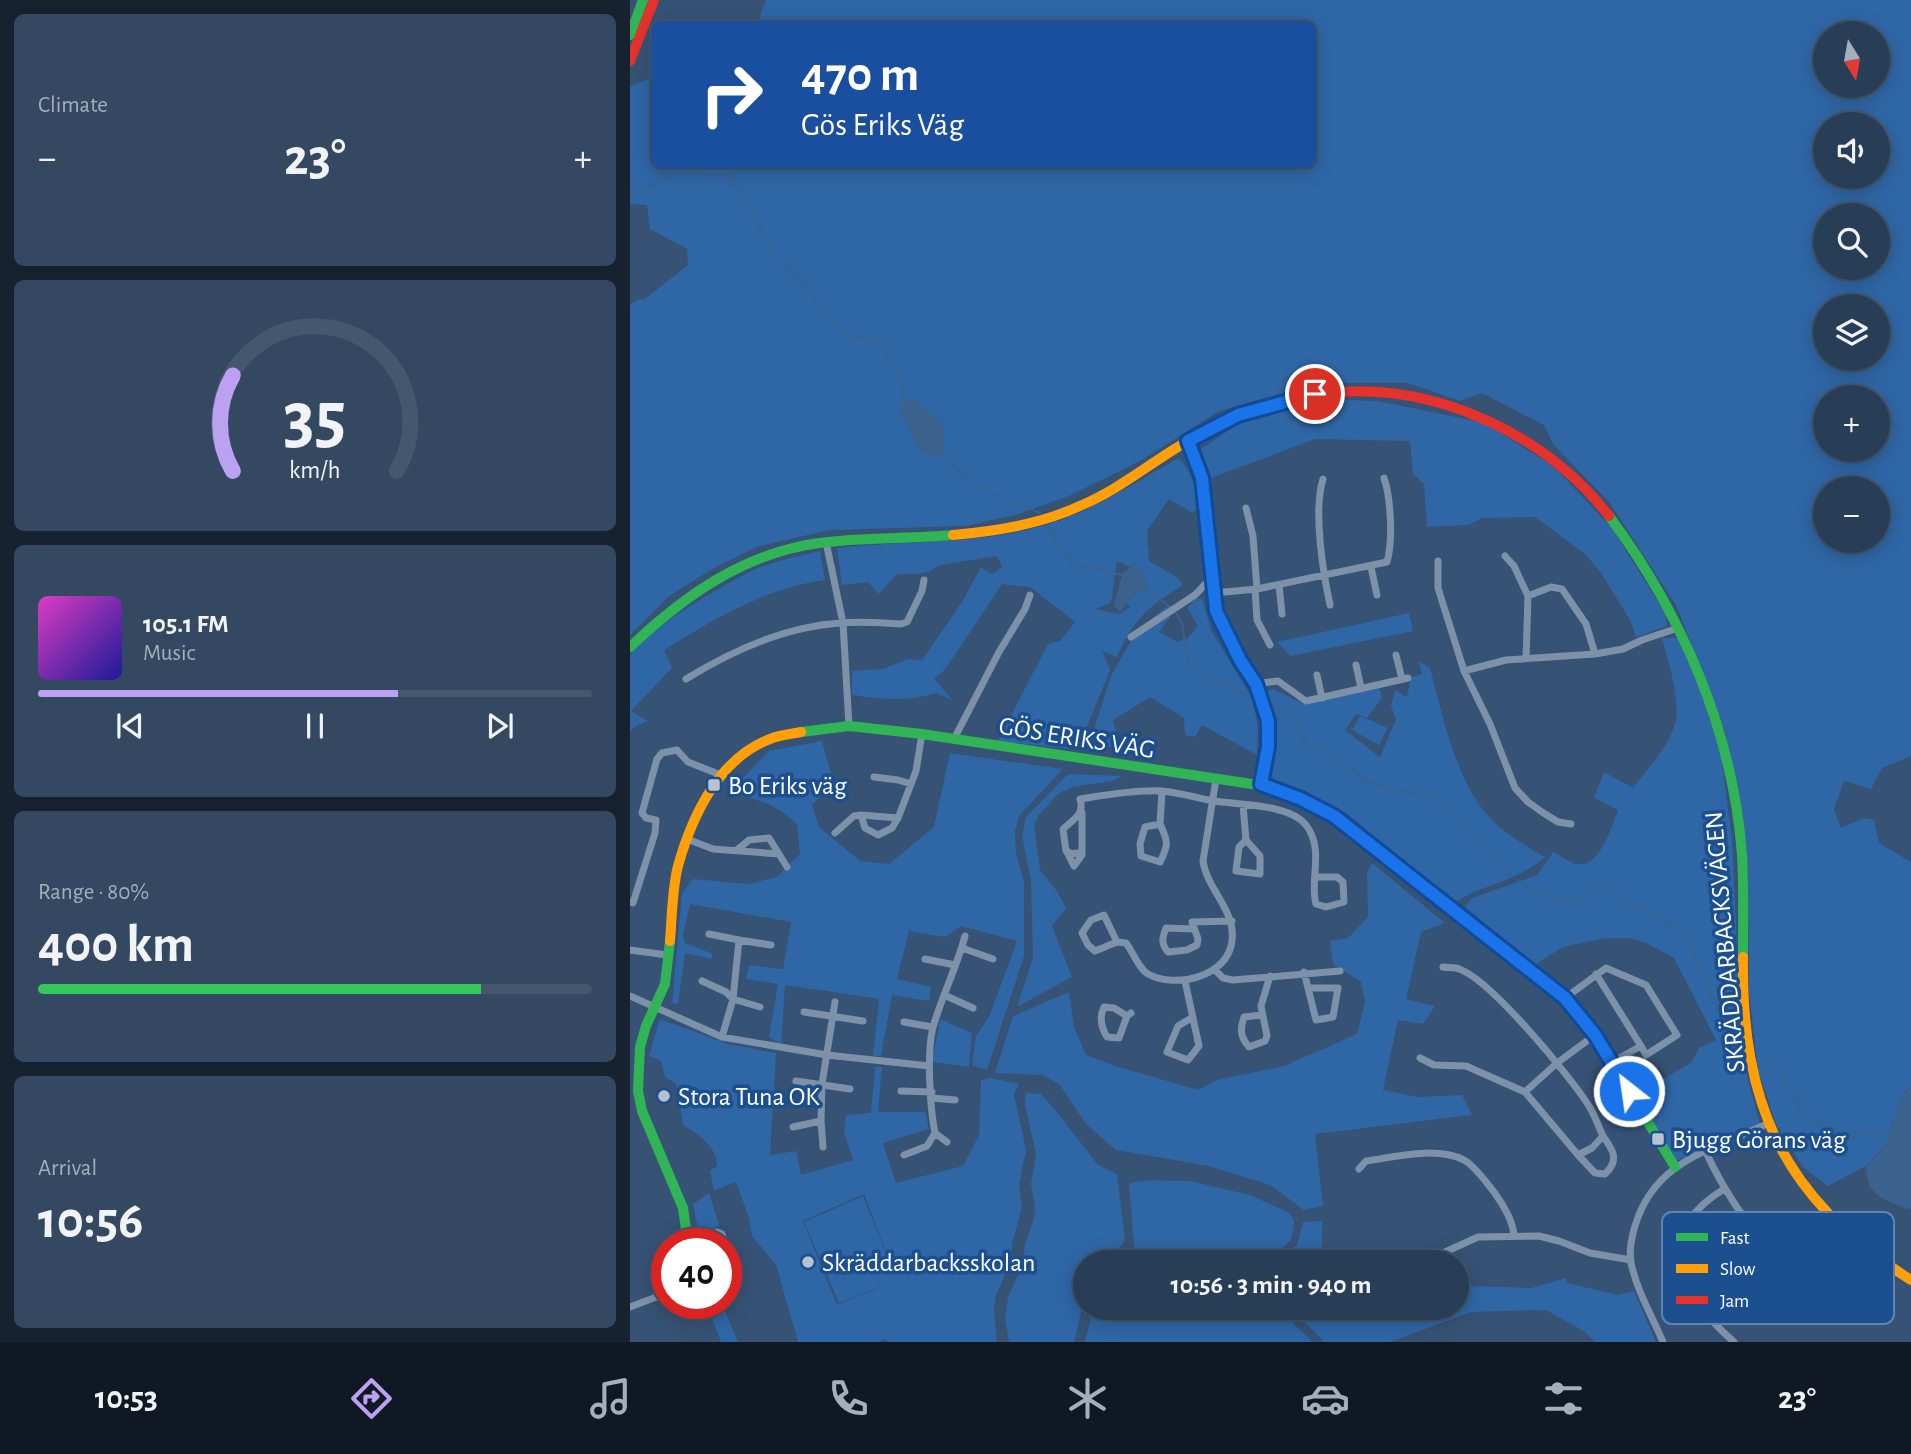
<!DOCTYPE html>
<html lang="en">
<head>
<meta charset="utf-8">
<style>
	body { margin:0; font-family:"Alegreya Sans",sans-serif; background:#344961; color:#f1f3f6; height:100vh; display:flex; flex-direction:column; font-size:26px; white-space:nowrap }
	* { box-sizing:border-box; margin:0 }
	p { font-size:23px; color:#a5aeba }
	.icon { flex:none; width:38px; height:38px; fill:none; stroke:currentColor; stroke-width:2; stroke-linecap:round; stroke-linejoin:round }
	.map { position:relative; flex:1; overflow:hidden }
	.panel { display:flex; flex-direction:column; gap:14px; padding:14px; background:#162230; width:630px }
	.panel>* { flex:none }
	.top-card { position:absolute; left:21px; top:21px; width:665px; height:147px; border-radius:10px; box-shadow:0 4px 18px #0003,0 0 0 2px #44576d; background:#1a4fa0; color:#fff; overflow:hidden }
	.needle { width:46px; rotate:169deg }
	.buttons { position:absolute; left:1183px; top:21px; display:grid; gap:14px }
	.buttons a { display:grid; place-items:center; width:77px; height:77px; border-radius:50%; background:#283e57; box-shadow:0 4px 18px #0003,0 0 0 2px #44576d; font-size:35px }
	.speed { position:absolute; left:21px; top:1228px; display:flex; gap:14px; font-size:35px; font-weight:700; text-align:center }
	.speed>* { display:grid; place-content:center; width:91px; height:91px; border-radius:50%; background:#283e57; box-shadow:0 4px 18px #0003,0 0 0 2px #44576d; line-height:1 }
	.speed .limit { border:10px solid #d22; background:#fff; color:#111 }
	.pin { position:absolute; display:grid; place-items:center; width:60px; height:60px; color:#fff; margin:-30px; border:4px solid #fff; border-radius:50%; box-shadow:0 2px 7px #0007 }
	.me { position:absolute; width:77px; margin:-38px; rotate:330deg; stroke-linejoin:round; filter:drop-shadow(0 0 5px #0008) }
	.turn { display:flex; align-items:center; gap:24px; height:147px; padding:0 35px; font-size:32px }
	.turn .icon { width:91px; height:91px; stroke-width:2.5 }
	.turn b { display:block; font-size:49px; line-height:60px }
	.big { font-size:52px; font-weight:700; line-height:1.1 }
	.panel .widget { flex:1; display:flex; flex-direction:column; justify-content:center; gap:10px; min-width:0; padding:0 24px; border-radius:10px; background:#344961 }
	.panel .dial { align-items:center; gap:0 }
	.dial svg { height:182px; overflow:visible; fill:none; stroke:#44576d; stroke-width:7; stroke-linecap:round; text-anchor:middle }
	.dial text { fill:#f1f3f6; stroke:none }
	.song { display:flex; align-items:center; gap:21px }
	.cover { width:84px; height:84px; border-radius:10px; background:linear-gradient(135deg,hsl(310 70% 55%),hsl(240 70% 35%)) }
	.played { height:7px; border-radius:4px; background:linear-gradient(90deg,#bca0f2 65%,#44576d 65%) }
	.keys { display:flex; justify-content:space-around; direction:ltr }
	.heat { display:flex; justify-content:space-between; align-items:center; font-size:38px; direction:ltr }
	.charge { height:10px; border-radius:5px; background:linear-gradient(90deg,#34c759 80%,#44576d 0) }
	.trip { position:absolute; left:443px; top:1250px; width:396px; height:70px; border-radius:35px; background:#283e57; box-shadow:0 4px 18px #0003,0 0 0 2px #44576d; font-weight:700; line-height:70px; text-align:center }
	.menu { display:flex; height:112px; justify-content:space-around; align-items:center; background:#101923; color:#a5aeba }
	.menu .icon { width:49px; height:49px }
	.menu .on { color:#bca0f2 }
	.menu b { font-size:32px; color:#f1f3f6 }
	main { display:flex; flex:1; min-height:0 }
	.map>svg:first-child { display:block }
	.green { fill:#2f66a5; fill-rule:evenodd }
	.water { fill:#3b618d }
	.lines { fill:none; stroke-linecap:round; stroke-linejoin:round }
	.stream { stroke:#3b618d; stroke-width:2 }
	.street { stroke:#7d92a8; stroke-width:7 }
	.fast { stroke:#30b455; stroke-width:10 }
	.slow { stroke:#ff9f0a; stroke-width:10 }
	.jam { stroke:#e5322d; stroke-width:10 }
	.route-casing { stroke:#114b97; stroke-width:18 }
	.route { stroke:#1a73e8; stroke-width:12 }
	.poi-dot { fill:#b9c2ce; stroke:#1b4f8f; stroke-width:2.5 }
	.labels { text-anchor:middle; stroke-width:7; stroke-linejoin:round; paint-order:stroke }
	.street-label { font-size:26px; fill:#fff; stroke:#1b4f8f }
	.poi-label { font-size:26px; fill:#fff; stroke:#1b4f8f; text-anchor:start }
	.key { fill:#1b4f8f; stroke:#5f84b1; stroke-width:2 }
	.key-label { font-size:19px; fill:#fff }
</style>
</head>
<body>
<main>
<section class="panel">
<div class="widget"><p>Climate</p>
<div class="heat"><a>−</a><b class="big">23°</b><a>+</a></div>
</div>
<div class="widget dial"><svg viewBox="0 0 100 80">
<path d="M14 69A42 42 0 1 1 86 69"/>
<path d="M14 69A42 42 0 0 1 14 27" stroke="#bca0f2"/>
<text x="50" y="56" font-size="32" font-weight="700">35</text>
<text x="50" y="72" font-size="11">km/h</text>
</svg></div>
<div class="widget">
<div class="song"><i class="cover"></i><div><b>105.1 FM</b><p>Music</p></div></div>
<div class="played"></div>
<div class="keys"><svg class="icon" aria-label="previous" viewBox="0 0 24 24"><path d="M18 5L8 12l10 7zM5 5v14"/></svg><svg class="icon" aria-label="pause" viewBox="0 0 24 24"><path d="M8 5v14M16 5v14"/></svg><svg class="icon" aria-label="next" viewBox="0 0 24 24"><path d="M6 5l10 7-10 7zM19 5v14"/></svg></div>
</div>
<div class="widget"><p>Range · 80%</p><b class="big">400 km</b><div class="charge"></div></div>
<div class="widget"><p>Arrival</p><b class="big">10:56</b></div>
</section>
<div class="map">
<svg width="1281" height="1342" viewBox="0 0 1281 1342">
	<rect width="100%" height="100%" fill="#365274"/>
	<path class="green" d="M136 0H1281V756L1252 768 1241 789 1214 781 1204 809 1211 828 1233 818 1244 820 1249 843 1281 862V1086L1274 1093 1260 1130 1258 1142 1236 1166 1198 1186 1173 1167 1146 1124 1128 1070 1119 992 1118 869 1096 735 1047 607 980 503 923 444 914 425 852 393 830 401 778 383H687L589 411 512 460 439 496 385 515 336 526 200 530 129 546 82 569 38 597 0 635V305L7 300 15 299 58 265 57 249 20 229 17 205 0 204V87L24 76V164H682V24H127ZM1195 33H1248V86H1195ZM1195 124H1248V177H1195ZM1195 215H1248V268H1195ZM1195 306H1248V359H1195ZM1195 397H1248V450H1195ZM275 403 311 455C286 451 289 450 280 428 276 421 272 414 269 407ZM1195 488H1248V541H1195Z
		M687 399 748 401 855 423 923 466 982 528 1036 615 1037 626 1006 637 1000 620 971 573 955 554 905 517 853 518 838 525 797 527 794 484 783 474 780 441 685 439 581 478 571 449 614 420Z
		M549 458C562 471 568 493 566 511L561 512 539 499 517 531 519 561 547 577 553 585C517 608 505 617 487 657L472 651 480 670 454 734 441 749 368 741 418 644 430 641 445 622 400 587 372 584 324 656 312 673 304 678 322 700 306 693C277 702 252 699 222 695V671L253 669 278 659 292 660 332 602 351 567 362 574 372 567 367 556 310 565 298 572 288 574H267L249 594 238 582 212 585 207 548C279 539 354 546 425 522 468 508 508 480 549 458ZM487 561 508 571 495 602 500 607 490 614 465 609 481 603Z
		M190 551 195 580C136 588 84 619 34 650L42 668 1 711 18 721 4 727 0 732C0 718 0 666 0 656 8 634 104 578 128 568 148 560 169 556 190 551Z
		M565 599H572L581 630 623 700 628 728 627 755 572 725 565 737 555 735 554 718 520 697 483 720 488 739 486 746 479 747 460 741 481 676 507 630 539 605 543 613 529 632 548 642 558 638 568 626 557 608Z
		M779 613 783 631 661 656 647 642Z
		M1032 638H1048L1071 693 1091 753 1102 840 1112 1058 1130 1124 1046 1161 1006 1094 1061 1063 1069 1048 1086 1040 1044 958 1018 944 1001 938H976L933 947 903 966 835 907 842 898 907 875 923 852C930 855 936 860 943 863 969 873 981 827 988 810L964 798 974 772 1003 788C1018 768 1038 748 1045 724 1051 703 1038 659 1032 638Z
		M789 661 800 668C813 716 826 783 861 819 876 835 897 846 915 857 888 881 855 884 824 902L715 812 637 776 645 733 637 700 639 690 643 689 674 704 749 687 752 698 737 718 726 714 715 730 750 757 766 719 761 706 765 690 777 697 781 677 792 674Z
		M730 716 758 728 749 745 722 730Z
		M192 741 204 784 182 805 189 827 230 861 259 864 304 827 320 753 433 769 389 816 385 831 386 852 394 883V956L357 1070 342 1065 346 1036 359 1017 387 941 331 926 315 937 279 931 267 979 301 987 299 1001 262 995 251 1056H243L249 999 155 985 151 1045 139 1037 148 984 116 979 119 965 153 969 161 922 60 904 53 935 55 943 83 954 81 959 55 953 48 1004 42 1003 52 893 63 879 118 884 147 877 170 854 167 824C143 803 128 798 97 794L139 751Z
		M438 774 493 776 482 781 442 787 428 794 409 815 404 825 410 870 427 891 436 908 422 926 442 977 387 1007 403 958 401 880 392 836 396 817Z
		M742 863 815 923 791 932 776 999 805 1006 793 1024 768 1020 753 1090 787 1097 832 1095 842 1115 685 1134 693 1206 674 1210 640 1185 579 1166 486 1150 456 1124 430 1085 413 1075 365 1073 383 1016 439 992 444 1027 456 1055 482 1065 568 1090 587 1080 654 1066 727 1034 735 1002 731 982 703 964 700 941 718 938 738 917 737 872Z
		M30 1019 98 1044 146 1053 140 1155 166 1151 171 1175 223 1160 214 1132 216 1115 241 1113 245 1067H252L248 1112H295L299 1129 253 1143 266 1183 333 1166 349 1135 351 1080 361 1078 389 1084 384 1094 396 1150 389 1185 392 1208 382 1243V1259L366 1295 364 1310 367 1342H258L253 1339 250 1342H168L146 1265 122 1236 119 1218 106 1182 84 1191 80 1171 87 1166C87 1146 68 1134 53 1125L46 1084 35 1077 31 1061 19 1056ZM234 1194 265 1276 233 1196 174 1222 209 1303 267 1280 207 1305 173 1221Z
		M310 1019 342 1033 339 1067 302 1062Z
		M396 1093 411 1094 426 1111 468 1165 487 1174 495 1241C481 1258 477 1262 455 1262V1295L444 1342H379L375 1319 378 1297 392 1267 395 1245 404 1218 405 1208 401 1184 406 1154 395 1105Z
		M519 1180 560 1181 620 1195 660 1213 664 1222 661 1240 637 1262H495L504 1246 499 1183Z
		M79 1193 89 1225 70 1240 63 1204Z
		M692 1221V1262H647L667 1245 673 1222Z
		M936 1278 937 1283 988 1295 1004 1291 1026 1342H965L955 1332 916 1310 841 1312 760 1342H694L660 1307H826V1291L837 1286 901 1288Z
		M86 1304H92L108 1342H91L78 1308Z
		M463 1307H646L683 1342H455Z"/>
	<path class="water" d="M282 397 312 422 315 442 311 456C285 449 289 451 279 428 276 421 272 414 269 407Z
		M504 564 512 571 518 591 504 595 490 612 484 606 492 574Z
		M1281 1086V1209C1274 1209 1271 1206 1265 1204 1244 1196 1236 1188 1236 1166 1243 1158 1255 1149 1258 1139 1264 1122 1267 1099 1281 1086Z"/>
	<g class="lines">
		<path class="stream" d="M0 193 15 191 42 173 99 175 142 249 218 335 248 341 271 374 275 403
			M312 456 346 486 410 513
			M417 524 442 564 493 575
			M518 591 542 608
			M545 612 552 622 558 666 585 682 628 699
			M633 701 644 705 664 723 676 744 724 770 738 782 801 798 828 821 880 876
			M887 880C904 890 935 910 955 899 964 893 966 885 977 883L1001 904 1040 925 1049 933 1061 948 1106 1049
			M1139 1057 1150 1071 1162 1096 1177 1117 1220 1137 1260 1130"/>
		<path class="street" d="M558 441 572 478 586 611 610 660 626 684 638 721V747L630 784
			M693 479C683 511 693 572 700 605
			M616 508 623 536 627 589
			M196 542 213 623 219 726
			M875 556 884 566 898 596 921 587 932 589 956 624 965 654
			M808 561V588L834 671 860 724 885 788 898 802 912 812 928 822 941 824
			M741 567 747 595
			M649 585 652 614
			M625 589 627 620 640 645
			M584 593 627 589 757 562C763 542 761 498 754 478
			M501 637 565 595 582 577
			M766 655 772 679
			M896 658 898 596
			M726 665 731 688
			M834 671 876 660 965 654 993 649 1012 640 1048 628
			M687 675 692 698
			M56 679C103 650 156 626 212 623 231 621 251 623 271 624L277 622 292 591 294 580
			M626 684 648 681 676 701 778 678
			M324 739 369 652 395 609 400 595
			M244 777 268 780 281 784
			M613 805 616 840 609 847 606 871 630 874V856L616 840
			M452 813V852L442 854 436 851 433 829C444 819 455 814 450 799 476 795 504 790 531 791 548 792 566 798 584 801 610 805 659 804 676 825 695 850 679 880 686 904L696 907 714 902 713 882 707 877H686
			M268 818 231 815 235 828 248 835 262 828 268 818 286 771 292 734
			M530 824C538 841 539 845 530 862L511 856 510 844 515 827 530 824 532 791
			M205 833 224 816 231 815
			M57 839 83 849 149 854
			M107 850 119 840 139 838 157 867
			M437 852 444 866 452 855V852
			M0 902 3 903 25 833 26 820 16 818 12 813 27 759 32 753 47 750 58 762 91 775
			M564 929 536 928C532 938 531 944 538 952L557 950 567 945 568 939 562 922 602 921
			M79 934 109 940 103 999 92 1037
			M109 940 141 945
			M487 942 465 951 458 945 452 933 461 920 474 915 487 942 496 943C503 952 509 969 518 974 545 989 598 977 602 941 606 910 577 890 573 861L586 779
			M332 948 363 959
			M0 950 37 955
			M295 959 325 965
			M813 967C818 968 825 967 829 969 860 979 940 1076 959 1106 965 1115 968 1126 973 1136L962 1148 948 1155 965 1173 975 1174C990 1160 983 1150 973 1136
			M585 970 593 978 603 980 710 971
			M674 972 686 1020 703 1017 708 988H679
			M966 974 1011 1046
			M72 981 96 992 103 999 130 1007
			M555 981 569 1046 558 1060 537 1052 548 1026 563 1017
			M314 995 343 1008
			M0 996 92 1037 197 1055 299 1066
			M935 998 976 968 1016 985 1047 1035 1016 1055 1011 1046 982 1062
			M174 1012 233 1021
			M632 1015 614 1017C610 1029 610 1037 619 1047L635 1041 637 1036 631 1006 640 976
			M497 1016 484 1008 474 1007C469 1017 471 1027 477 1037L489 1038 497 1016 501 1013
			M274 1022 302 1027
			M790 1058 804 1065 836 1066 895 1092 948 1155
			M166 1081 220 1089
			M271 1091 302 1092
			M895 1092 927 1063 965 1035
			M302 1098 325 1100
			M191 1121 193 1147
			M163 1127 191 1121 192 1084 205 1002
			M305 1133 317 1142
			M1076 1152C1094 1192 1118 1226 1147 1259 1157 1271 1168 1284 1182 1293 1204 1306 1229 1308 1255 1306
			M274 1155 297 1146 305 1133C300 1108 296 1048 304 1024 313 994 327 966 335 936
			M729 1169 736 1161C765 1157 806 1146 834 1160 845 1166 856 1182 864 1192 873 1205 883 1220 884 1236
			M1094 1189C1019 1235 1050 1295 1104 1342
			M75 1244 81 1234 87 1232 92 1234 95 1244
			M729 1253 752 1258 804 1257 848 1237 909 1236 929 1241 960 1253 1001 1260
			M0 1307 37 1293
			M1033 1342C1022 1316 1007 1291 1001 1263 999 1252 1002 1236 1005 1226 1025 1159 1083 1150 1139 1123"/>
		<path class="fast" d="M0 35 13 0
			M979 516C1052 614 1103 732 1112 855 1114 889 1113 923 1113 957
			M0 647C54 596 114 553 189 543 233 537 279 539 323 535
			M171 732 219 726 292 734 635 786
			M40 941 35 984 16 1026 10 1047 8 1091 12 1111 53 1208 58 1244
			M904 973 935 998 965 1035 1045 1167"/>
		<path class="slow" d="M323 535C367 531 412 524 452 505 485 491 513 469 543 450 589 421 642 399 697 393
			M40 941C42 917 42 889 48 866 62 816 89 758 140 739 149 735 161 734 171 732
			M1113 957C1111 1105 1154 1200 1281 1280"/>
		<path class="jam" d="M0 61 24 0
			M697 393C803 381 914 433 979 516
			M635 786 671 798 704 816 904 973"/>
	</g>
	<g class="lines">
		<defs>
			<path id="route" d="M685 394 608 415 558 441 572 478 586 611 610 660 626 684 638 721V747L631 784 671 799 704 816 935 998 965 1035 999 1091"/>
		</defs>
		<use href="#route" class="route-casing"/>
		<use href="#route" class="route"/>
	</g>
	<g class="poi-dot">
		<rect x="77" y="778" width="14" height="14" rx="3.5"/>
		<circle cx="34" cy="1096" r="7"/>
		<rect x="1021" y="1132" width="14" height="14" rx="3.5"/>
		<circle cx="178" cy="1262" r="7"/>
	</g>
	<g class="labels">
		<g class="street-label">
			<text transform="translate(447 737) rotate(9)" y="9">GÖS ERIKS VÄG</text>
			<text transform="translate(1094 942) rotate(-95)" y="9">SKRÄDDARBACKSVÄGEN</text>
		</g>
		<g class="poi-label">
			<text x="98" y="794">Bo Eriks väg</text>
			<text x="48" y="1105">Stora Tuna OK</text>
			<text x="1042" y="1148">Bjugg Görans väg</text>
			<text x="192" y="1271">Skräddarbacksskolan</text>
		</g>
	</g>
	<rect x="1032" y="1212" width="232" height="112" rx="10" class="key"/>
	<rect x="1046" y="1233" width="32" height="8" fill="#30b455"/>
	<rect x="1046" y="1264" width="32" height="9" fill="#ff9f0a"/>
	<rect x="1046" y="1296" width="32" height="8" fill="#e5322d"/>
	<g class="key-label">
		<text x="1090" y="1244">Fast</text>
		<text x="1090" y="1275">Slow</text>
		<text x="1090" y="1307">Jam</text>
	</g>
</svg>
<div class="buttons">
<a><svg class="needle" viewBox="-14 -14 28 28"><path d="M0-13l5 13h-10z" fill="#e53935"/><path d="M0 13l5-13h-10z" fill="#a5aeba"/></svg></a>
<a><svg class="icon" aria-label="sound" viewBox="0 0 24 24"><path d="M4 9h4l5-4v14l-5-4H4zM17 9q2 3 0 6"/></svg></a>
<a><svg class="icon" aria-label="search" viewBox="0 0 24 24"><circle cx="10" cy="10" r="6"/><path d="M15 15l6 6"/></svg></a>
<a><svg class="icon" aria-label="layers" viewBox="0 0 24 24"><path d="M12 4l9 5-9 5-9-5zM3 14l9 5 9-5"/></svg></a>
<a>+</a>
<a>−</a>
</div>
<div class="speed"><div class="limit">40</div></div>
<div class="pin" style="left:685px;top:394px;background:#d93025"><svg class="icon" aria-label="arrive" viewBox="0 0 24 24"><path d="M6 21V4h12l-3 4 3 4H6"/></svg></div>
<svg class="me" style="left:999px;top:1091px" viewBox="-20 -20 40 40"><circle r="17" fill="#1a73e8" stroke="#fff" stroke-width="3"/><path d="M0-11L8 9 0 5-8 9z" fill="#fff"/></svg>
<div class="trip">10:56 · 3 min · 940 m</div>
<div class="top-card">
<div class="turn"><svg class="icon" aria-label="right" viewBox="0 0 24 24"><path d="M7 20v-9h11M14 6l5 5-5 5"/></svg><div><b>470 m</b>Gös Eriks Väg</div></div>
</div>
</div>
</main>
<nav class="menu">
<b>10:53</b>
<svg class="icon on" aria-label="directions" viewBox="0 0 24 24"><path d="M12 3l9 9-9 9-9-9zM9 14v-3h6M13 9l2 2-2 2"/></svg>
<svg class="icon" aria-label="music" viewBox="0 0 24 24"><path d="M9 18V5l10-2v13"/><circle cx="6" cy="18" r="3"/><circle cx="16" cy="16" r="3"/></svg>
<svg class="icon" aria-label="phone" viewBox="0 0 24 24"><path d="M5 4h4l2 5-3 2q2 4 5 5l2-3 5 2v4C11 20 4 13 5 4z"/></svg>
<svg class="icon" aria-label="climate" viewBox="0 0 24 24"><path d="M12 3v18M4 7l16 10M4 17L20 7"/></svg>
<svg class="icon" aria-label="car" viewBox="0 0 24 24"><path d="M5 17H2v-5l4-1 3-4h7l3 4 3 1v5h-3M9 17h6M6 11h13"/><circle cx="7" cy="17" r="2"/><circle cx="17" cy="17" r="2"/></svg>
<svg class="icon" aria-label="filters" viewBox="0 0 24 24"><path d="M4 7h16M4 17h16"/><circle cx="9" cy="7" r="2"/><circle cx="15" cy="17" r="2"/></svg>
<b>23°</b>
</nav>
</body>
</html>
